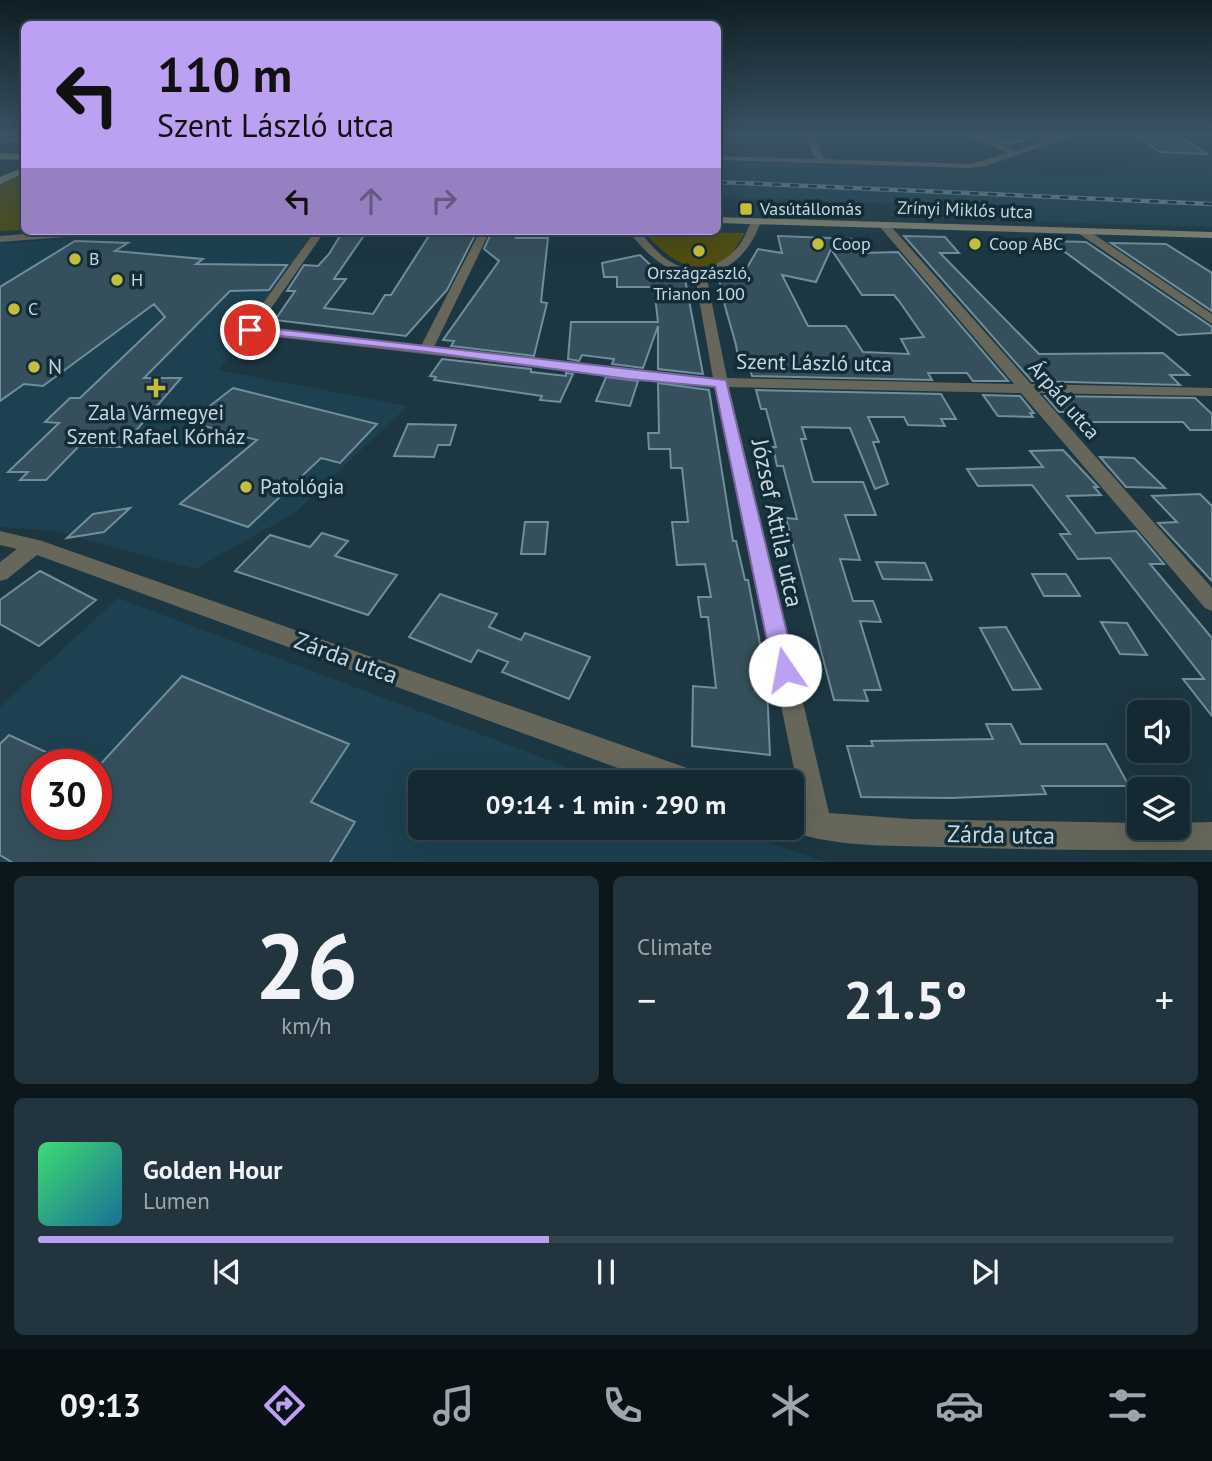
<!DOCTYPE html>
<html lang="en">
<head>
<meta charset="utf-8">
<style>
	body { margin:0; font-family:"PT Sans",sans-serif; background:#22353e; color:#f1f3f6; height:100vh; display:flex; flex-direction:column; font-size:26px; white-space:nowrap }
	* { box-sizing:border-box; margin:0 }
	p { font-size:23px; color:#9da6ac }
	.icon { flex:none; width:38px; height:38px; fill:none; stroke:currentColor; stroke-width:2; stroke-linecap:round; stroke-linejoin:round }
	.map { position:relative; height:862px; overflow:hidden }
	.panel { display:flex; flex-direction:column; gap:14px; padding:14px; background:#0c171c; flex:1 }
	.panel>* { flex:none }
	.guide { position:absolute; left:21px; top:21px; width:700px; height:214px; border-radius:10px; box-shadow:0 7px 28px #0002,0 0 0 2px #34454d; background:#bca0f2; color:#111; overflow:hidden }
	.buttons { position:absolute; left:1127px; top:700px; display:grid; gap:14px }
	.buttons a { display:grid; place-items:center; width:63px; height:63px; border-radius:10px; background:#152932; box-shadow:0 7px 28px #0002,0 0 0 2px #34454d; font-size:35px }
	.speed { position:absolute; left:21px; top:749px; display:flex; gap:14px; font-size:35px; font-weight:700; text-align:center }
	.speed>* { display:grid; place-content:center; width:91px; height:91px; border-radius:50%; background:#152932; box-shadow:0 7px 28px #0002,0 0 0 2px #34454d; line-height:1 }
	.speed .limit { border:10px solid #d22; background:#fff; color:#111 }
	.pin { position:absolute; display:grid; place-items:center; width:60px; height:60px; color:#fff; margin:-30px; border:4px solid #fff; border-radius:50%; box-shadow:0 2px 7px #0007 }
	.me { position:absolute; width:77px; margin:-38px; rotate:348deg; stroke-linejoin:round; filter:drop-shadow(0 0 5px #0008) }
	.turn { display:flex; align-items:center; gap:24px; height:147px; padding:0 21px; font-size:32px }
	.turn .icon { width:91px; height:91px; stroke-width:2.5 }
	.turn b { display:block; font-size:49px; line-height:60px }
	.lanes { display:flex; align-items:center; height:66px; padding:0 21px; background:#0003; justify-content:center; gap:35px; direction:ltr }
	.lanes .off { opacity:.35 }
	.big { font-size:52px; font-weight:700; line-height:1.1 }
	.panel .card { flex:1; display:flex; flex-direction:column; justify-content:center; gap:10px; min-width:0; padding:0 24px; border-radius:10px; background:#22353e }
	.panel .dial { align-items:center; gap:0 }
	.dial b { font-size:91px; line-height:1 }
	.song { display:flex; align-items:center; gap:21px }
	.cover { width:84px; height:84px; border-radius:10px; background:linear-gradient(135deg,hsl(140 70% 55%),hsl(200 70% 35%)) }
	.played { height:7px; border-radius:4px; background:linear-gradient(90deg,#bca0f2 45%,#34454d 45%) }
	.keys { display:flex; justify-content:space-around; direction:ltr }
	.heat { display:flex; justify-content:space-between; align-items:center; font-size:38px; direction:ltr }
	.panel .tiles { flex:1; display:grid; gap:14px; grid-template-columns:1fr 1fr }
	.card:last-child { grid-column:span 2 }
	.trip { position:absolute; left:408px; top:770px; width:396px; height:70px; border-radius:10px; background:#152932; box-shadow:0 7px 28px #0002,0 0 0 2px #34454d; font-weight:700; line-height:70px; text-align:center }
	.tab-bar { display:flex; height:112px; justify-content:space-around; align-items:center; background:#081014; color:#9da6ac }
	.tab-bar .icon { width:49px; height:49px }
	.tab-bar .on { color:#bca0f2 }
	.tab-bar b { font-size:32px; color:#f1f3f6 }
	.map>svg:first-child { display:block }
	.built { fill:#1d4150; fill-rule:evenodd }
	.green { fill:#504d0f }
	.building { fill:#35505c; stroke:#708e9b; stroke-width:2; fill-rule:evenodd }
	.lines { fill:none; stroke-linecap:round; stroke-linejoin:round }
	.minor { fill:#67665b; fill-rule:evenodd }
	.tertiary { fill:#67665b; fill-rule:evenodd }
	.secondary { fill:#838371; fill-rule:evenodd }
	.rail-casing { stroke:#70858e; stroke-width:4.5 }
	.rail { stroke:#122d38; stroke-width:2.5; stroke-dasharray:9; stroke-linecap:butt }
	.route { fill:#bca0f2; stroke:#7a689d; stroke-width:2 }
	.poi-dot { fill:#c4bd3e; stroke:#122d38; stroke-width:2.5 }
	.labels { text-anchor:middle; stroke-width:7; stroke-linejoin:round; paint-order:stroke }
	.far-poi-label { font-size:18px; fill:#c8d7de; stroke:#122d38; text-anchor:start }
	.far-street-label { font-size:18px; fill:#c8d7de; stroke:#122d38 }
	.street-label { font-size:21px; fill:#c8d7de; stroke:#122d38 }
	.poi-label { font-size:21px; fill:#c8d7de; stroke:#122d38; text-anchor:start }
	.near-street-label { font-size:24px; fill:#c8d7de; stroke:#122d38 }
</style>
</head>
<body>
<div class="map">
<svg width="1212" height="863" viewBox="0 0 1212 863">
	<rect width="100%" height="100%" fill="#1c3742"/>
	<path class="built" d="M1162 154H1212V227L922 218 911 204 718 197V161L1101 176Z
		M312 232 250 330 218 370 408 406 293 514 195 569 54 531 0 527V244L73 238Z
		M118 598 607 782H420V828H728L825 862 0 863V707ZM37 765H96V824H37Z"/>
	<path class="green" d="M24 172V230L0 231V184Z
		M642 231 745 233 727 262C685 276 671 259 642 231Z"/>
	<path class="building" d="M981 134H1024L1025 140 1007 144Z
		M1132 134H1174L1208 154 1160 152Z
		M343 231H367L334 279H346L324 308 373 314 385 295H391L432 231H477L447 290 406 336 275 320 295 291H287L304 265 318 266 329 254Z
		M492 231H517L516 238H548L541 302 547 303 534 356 451 346 454 341 443 340 499 261 484 249Z
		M778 236 854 239 860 253 898 252 1008 381H973L967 373H928L932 380 752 376 750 369H740L736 345 723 299H725L718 277 742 276 758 249 782 253ZM831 249 862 295H894L899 301 924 337 901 339 909 354 863 352 846 326H808L782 275 816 282Z
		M904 236 945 237 959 253H940L1039 354 1163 353 1189 375H1170L1180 385 1032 381Z
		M75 241 128 243 115 251 203 259 196 264 287 265 269 290 230 291 144 378H181L122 447 79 446 46 480H20L28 472H8L59 423 45 422 70 398H80L165 317 154 304 43 386 24 384 0 401V287Z
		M1050 241 1086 242 1212 327V333L1178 335Z
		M1111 243 1166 244 1212 273V311Z
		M640 255 665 279H685L703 374 658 369V326L643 368 612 364 614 359 582 355 579 361 568 359 571 322H658L654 287H617V277H604L602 263Z
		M442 359 531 369V372L566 376V373L573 374 560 402 540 400 542 396 434 380 436 377 430 376Z
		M606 377 638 381 630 406 596 401Z
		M658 383 709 390 733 541H736L745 580H748L759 638 767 686 770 755 692 746 693 686 716 688 708 617H701L698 597H711L705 564 677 565 672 522H688L682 468H671L670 449H649L648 433H659Z
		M233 388 377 424 340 463 321 458 248 527 180 504 257 440 189 422Z
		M756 390 941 394 956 419H941L945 426 908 425 904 417H868L879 442H873L888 484 875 489 850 428 802 427 806 439H801L813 482H863L876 515H845L860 560 840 559 853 601H873L881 622 860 621 881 690H864L868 701 834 700 786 518 797 519 783 466H777L773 447H776L766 409H761Z
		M983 395 1020 396 1034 413H1030L1033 417 998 416Z
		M1045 396 1195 398 1212 414V430H1190L1183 422H1078L1068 412H1059Z
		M408 424 456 425 450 445H438L434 457 394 456Z
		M1063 450 1098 487H1094L1101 495 1067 496 1096 533 1136 531 1164 564H1150L1212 638V716L1183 679H1204L1110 558 1078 559 1060 534H1070L1032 485 978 486 967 469 1043 467 1030 451Z
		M1100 457 1134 458 1165 488 1126 487Z
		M1200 494 1212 506V581L1158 523 1177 522 1152 496Z
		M130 508 104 532 67 538 93 514Z
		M525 522H548L545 554H521Z
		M322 533 348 541 335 556 397 575 368 615 235 571 270 535 310 547Z
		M876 562 925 563 932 580 883 579Z
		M40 571 96 600 39 646 0 624V600Z
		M1032 574H1066L1080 596H1044Z
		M440 594 497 614 489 627 521 640 525 633 590 657 569 699 502 672 508 662 478 650 471 662 409 637Z
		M1101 622 1127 623 1147 655 1120 654Z
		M1006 627 1041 689 1013 690 980 628Z
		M182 676 349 744 311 802 355 822 330 863H13L0 855V744L9 735 74 765H37V824H96V769Z
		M986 724H1011L1021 744H1106L1129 786H1042L1046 794 951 798 861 797 847 746H873L871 741 993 739Z"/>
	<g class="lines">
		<path class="minor" d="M805 134H813L824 159 970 164 1008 153 965 134H975L1016 151 1067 134H1078L986 166 970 168 718 160V156L815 159Z
			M753 219 761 221C752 247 735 269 706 274L727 378 1014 384 880 227 879 225 884 222 888 223 1031 384 1212 388V396L1039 393 1212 588V611L1205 608 1021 393 729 387 829 813 910 819 1139 823V828H1178V823L1212 822V850C1121 850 1031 850 940 847 888 845 831 848 782 828H791V805L802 807 715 387 250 334 244 330 315 231H325L258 327 421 346 480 231H490L434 347 713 378 695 276C664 272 647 254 628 231H639C649 242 658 255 671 262 695 276 724 266 740 244 746 236 748 227 753 219Z
			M1078 229H1086L1212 314V324L1078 233Z
			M0 531 42 541 690 769 699 773 703 782H656L37 555 7 579 0 581V562L17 549 0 545Z"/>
		<path class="tertiary" d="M61 231H113L107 234 0 242V236Z"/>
		<path class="secondary" d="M0 153 24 154V160L0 159Z
			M24 167V173L0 184V177Z
			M718 217 1212 232V238L718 223Z"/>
		<defs>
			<path id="rail" d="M0 137 24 142
				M718 182 1212 204"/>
		</defs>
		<use href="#rail" class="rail-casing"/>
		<use href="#rail" class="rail"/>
	</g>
	<linearGradient id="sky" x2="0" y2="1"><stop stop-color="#0f1e24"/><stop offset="0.53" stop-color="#3a5365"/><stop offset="1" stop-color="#3a5365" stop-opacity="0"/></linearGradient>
	<rect width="1212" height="254" fill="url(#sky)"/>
	<path class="route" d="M250 326 726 380 796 670 793 677 785 680 777 677 773 670 715 387 628 379 427 352 246 332V327Z"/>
	<g class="poi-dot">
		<rect x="739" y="202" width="14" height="14" rx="3.5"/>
		<circle cx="818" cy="244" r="7"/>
		<circle cx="975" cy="244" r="7"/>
		<circle cx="699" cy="251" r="7"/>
		<circle cx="75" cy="259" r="7"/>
		<circle cx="117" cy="280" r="7"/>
		<circle cx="14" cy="309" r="7"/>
		<circle cx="34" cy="367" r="7"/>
		<path d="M152.5 377.5h7v7h7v7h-7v7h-7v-7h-7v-7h7z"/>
		<circle cx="246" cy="487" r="7"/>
	</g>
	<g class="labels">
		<g class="far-poi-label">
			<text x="760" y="215">Vasútállomás</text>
			<text x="832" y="250">Coop</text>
			<text x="989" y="250">Coop ABC</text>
			<text x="89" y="265">B</text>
			<text x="699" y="279" text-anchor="middle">Országzászló,<tspan x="699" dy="21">Trianon 100</tspan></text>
			<text x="131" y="286">H</text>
			<text x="28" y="315">C</text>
		</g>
		<g class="far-street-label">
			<text transform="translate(965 210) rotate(2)" y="6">Zrínyi Miklós utca</text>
		</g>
		<g class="street-label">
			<text transform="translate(814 363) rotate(1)" y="7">Szent László utca</text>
			<text transform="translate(1064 400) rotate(49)" y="7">Árpád utca</text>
		</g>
		<g class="poi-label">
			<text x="48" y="374">N</text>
			<text x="156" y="420" text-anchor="middle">Zala Vármegyei<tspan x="156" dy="24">Szent Rafael Kórház</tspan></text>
			<text x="260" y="494">Patológia</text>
		</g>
		<g class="near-street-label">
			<text transform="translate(777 523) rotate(78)" y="8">József Attila utca</text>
			<text transform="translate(346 658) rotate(20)" y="8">Zárda utca</text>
			<text transform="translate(1001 835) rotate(1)" y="8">Zárda utca</text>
		</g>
	</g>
</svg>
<div class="buttons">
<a><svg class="icon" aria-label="sound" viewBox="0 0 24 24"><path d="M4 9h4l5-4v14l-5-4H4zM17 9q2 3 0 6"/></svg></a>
<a><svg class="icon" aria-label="layers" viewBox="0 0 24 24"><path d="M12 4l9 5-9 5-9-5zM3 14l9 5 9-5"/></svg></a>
</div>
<div class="speed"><div class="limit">30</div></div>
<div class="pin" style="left:250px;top:330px;background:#d93025"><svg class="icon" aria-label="arrive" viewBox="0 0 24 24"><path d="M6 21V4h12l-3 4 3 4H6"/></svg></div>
<svg class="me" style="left:785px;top:670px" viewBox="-20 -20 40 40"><circle r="19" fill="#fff"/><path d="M0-13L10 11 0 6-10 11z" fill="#bca0f2"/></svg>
<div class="trip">09:14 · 1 min · 290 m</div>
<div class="guide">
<div class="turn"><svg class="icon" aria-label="left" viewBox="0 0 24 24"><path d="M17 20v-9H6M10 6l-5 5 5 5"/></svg><div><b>110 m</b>Szent László utca</div></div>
<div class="lanes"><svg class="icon" aria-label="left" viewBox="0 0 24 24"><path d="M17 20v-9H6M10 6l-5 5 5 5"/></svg><svg class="icon off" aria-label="ahead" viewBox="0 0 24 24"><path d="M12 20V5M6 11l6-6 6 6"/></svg><svg class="icon off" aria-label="right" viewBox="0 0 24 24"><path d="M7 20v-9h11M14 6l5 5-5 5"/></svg></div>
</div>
</div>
<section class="panel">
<div class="tiles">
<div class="card dial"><b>26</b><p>km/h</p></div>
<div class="card"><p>Climate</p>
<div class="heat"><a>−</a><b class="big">21.5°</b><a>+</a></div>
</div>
<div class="card">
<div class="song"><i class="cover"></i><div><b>Golden Hour</b><p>Lumen</p></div></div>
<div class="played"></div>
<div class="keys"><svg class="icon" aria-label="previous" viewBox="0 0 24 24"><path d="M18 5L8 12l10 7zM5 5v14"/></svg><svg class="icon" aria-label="pause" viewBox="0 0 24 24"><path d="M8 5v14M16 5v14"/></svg><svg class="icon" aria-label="next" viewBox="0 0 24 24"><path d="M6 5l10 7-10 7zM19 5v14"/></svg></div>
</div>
</div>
</section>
<nav class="tab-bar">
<b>09:13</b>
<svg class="icon on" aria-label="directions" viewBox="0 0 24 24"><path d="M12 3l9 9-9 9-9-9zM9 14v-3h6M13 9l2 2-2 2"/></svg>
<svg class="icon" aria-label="music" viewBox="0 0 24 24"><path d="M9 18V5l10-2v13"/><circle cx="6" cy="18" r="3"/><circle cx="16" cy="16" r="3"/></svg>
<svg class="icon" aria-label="phone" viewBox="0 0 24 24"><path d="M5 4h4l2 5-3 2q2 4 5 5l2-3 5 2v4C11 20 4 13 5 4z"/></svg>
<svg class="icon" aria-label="climate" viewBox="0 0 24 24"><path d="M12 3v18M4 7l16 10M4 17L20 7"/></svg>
<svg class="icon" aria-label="car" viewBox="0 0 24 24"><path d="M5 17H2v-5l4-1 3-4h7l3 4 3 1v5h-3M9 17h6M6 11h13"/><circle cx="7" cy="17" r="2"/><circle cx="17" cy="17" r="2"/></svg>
<svg class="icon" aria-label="filters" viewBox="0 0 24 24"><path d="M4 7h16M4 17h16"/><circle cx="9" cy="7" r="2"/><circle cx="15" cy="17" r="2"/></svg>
</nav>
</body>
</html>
